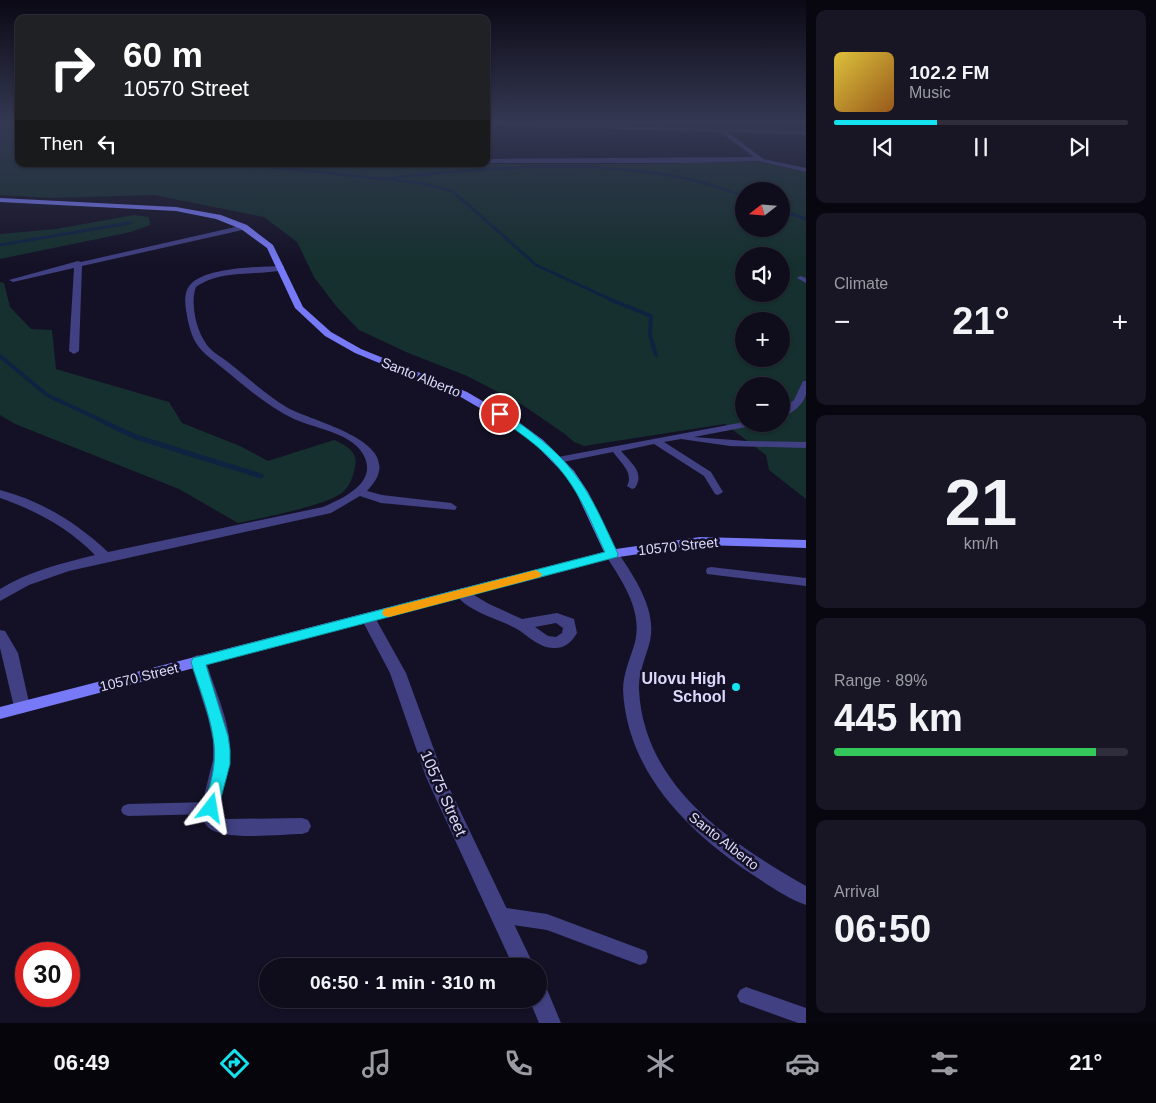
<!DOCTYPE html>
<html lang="en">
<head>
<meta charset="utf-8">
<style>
	body { margin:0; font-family:Arial,sans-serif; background:#181625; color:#f1f3f6; height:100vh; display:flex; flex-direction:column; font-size:19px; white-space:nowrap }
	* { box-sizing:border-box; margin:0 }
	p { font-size:16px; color:#9b9ca3 }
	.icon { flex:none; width:28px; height:28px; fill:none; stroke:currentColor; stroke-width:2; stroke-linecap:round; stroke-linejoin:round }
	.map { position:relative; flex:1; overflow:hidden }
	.sheet { display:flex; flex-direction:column; gap:10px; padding:10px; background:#08070f; width:350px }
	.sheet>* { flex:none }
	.top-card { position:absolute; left:15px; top:15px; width:475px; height:152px; border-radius:10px; box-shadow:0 1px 4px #0004,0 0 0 1px #2f2d3b; background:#202124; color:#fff; overflow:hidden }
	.needle { width:32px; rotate:253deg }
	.fabs { position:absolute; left:735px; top:182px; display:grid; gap:10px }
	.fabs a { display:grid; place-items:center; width:55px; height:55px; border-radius:50%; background:#0f0d1c; box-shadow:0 1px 4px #0004,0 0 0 1px #2f2d3b; font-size:25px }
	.speed { position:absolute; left:15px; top:942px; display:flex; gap:10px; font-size:25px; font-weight:700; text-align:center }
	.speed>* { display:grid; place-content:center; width:65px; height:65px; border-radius:50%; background:#0f0d1c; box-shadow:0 1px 4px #0004,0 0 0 1px #2f2d3b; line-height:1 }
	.speed .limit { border:8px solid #d22; background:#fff; color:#111 }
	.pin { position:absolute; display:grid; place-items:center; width:42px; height:42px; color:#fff; margin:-21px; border:2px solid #fff; border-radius:50%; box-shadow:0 1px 5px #0007 }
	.me { position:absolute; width:55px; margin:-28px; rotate:14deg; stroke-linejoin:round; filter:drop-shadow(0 0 4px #0008) }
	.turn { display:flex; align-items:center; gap:18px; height:105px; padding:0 25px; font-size:22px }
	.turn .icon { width:65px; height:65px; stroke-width:2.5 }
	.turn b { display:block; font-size:35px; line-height:42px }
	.then { display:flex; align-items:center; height:48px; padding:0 25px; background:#0003; gap:10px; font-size:19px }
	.big { font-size:38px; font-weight:800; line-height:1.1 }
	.sheet .card { flex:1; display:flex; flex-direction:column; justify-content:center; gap:8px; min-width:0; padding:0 18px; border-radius:10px; background:#181625 }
	.sheet .dial { align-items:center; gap:0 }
	.dial b { font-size:65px; line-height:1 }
	.song { display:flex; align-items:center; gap:15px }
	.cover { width:60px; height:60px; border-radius:8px; background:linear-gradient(135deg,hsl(50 70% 55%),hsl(30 70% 35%)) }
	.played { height:5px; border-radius:2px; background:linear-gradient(90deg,#13e2ef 35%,#2f2d3b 35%) }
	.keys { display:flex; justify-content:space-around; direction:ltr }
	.heat { display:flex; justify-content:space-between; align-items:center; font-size:28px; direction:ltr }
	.charge { height:8px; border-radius:4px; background:linear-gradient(90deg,#34c759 89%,#2f2d3b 0) }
	.trip { position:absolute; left:259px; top:958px; width:288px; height:50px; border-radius:25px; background:#0f0d1c; box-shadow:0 1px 4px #0004,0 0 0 1px #2f2d3b; font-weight:800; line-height:50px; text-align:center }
	.menu { display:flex; height:80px; justify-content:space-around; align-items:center; background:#06050b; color:#9b9ca3 }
	.menu .icon { width:35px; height:35px }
	.menu .current { color:#13e2ef }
	.menu b { font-size:22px; color:#f1f3f6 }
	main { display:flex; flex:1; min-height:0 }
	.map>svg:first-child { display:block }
	.green { fill:#15302e; fill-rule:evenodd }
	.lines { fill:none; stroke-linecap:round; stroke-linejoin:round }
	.stream-far3 { stroke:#0e2342; stroke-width:2.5 }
	.stream-far2 { stroke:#0e2342; stroke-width:3 }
	.stream-far1 { stroke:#0e2342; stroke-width:4 }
	.stream { stroke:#0e2342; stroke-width:5 }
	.lane { fill:#404082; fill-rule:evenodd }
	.street { fill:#404082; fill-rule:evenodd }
	.secondary { fill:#7779f6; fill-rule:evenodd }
	.route { fill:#13e2ef; stroke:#0c939b }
	.slow { fill:#f59e0b }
	.poi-dot { fill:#13e2ef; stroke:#141126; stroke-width:2 }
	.labels { text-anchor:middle; stroke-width:5; stroke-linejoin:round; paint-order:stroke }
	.street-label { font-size:14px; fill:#dcd9fc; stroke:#141126 }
	.near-poi-label { font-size:16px; font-weight:bold; fill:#dcd9fc; stroke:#141126; text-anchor:end }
	.near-street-label { font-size:16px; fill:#dcd9fc; stroke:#141126 }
</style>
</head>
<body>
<main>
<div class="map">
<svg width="806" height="1023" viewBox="0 0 806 1023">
	<rect width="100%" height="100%" fill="#141126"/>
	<path class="green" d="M0 123H19V164H648L745 162H759L806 172V499L769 470 766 455 725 424 584 446 574 442 565 434 521 404 467 376 406 352 359 330 336 306 314 277 297 242 264 217 154 195 51 198 0 195ZM744 191H781V229H744ZM744 256H781V294H744ZM744 321H781V359H744ZM744 386H781V424H744Z
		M134 215 149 217 150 225 131 232 0 259V234L56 229Z
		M0 282 4 283 10 307 31 329 52 330 56 369 169 402 182 423 240 446 268 461 334 440C346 445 359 452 355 467 353 476 351 484 344 491 331 505 260 518 238 523L179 489 15 424 0 415Z"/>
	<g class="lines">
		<path class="stream-far3" d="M0 142 19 143
			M244 164 420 183 452 191 464 202
			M391 178C491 167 594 158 693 180 711 184 727 191 744 196"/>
		<path class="stream-far2" d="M463 200 536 265 612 300
			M781 210 806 219
			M0 245 130 223"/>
		<path class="stream-far1" d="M609 299 651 316 650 335 656 355
			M0 356 47 395 109 424"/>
		<path class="stream" d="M106 423 136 437 261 476"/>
		<path class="lane" d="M800 276 806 278V283L797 278Z
			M803 381H806C806 385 806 390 806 394 804 405 791 414 781 418V411L794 400Z
			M744 422V424H750L746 427 694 437 746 441 806 442V448L730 446 681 439 664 442 711 472 723 492 718 495 715 494 704 476 654 444 621 451C631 463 645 472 635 488L632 489 627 486C634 473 621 463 613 452L558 463 553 460 558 457Z
			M711 567 806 578V586L707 574 706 571 707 568Z
			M211 802 216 804 218 808 216 812 211 814 128 816 123 814 121 810 123 806 128 804Z
			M500 907 547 914 646 951 648 957 646 963 640 965 547 930 500 923 494 920 492 915 494 910Z
			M746 987 806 1008V1023H798L740 1002 737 996 740 990Z"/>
		<path class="street" d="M486 123 806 131V135L728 132 763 159 806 168V172L758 161 691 163H486V159L754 157 720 132 488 125Z
			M244 225 248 227 247 229 82 266 79 351 74 354 69 351 74 268 13 282 9 280 78 261 81 262Z
			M281 266H284V270C255 276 221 269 196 287 190 302 196 329 205 342 210 351 220 356 228 362 248 378 266 395 288 408 315 423 414 443 367 491L382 495 451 503 457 507 455 510 381 503 360 496 331 513 69 571 29 585 0 601V589C29 571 63 563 95 555 67 527 37 511 0 498V490C42 501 77 523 108 552L323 507C341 499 376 484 365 458 355 433 316 429 294 419 266 406 244 385 220 366 212 359 202 353 196 343 190 333 188 321 186 310 185 302 184 292 190 285 205 267 258 267 281 266Z
			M612 550 617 551C634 577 657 609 650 641 646 657 638 673 639 690 644 786 729 842 806 886V905C787 898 770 886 753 875 688 832 627 772 623 690 623 673 631 657 635 642 643 609 621 580 605 554Z
			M462 588 489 604 522 619 557 613 574 619 577 633C572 642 564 649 553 648 537 647 528 635 515 628 497 618 467 612 455 593L457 590ZM556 623 563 628 562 633 556 637 548 636 535 627Z
			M368 613 373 614 406 673 444 777 534 966H513L426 777 390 673 361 618 363 614Z
			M0 630 5 631 18 653 30 707 28 711 22 713 16 711 14 707 0 648Z
			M198 655 203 657 206 661C215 692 233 726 230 759 229 778 217 797 220 816L227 819 302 818 308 820 311 826 308 832 302 834C281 834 220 842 207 826 201 820 202 812 202 804L213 760V741L208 718 190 661 193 657Z
			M538 984 546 987 561 1023H539L529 999H538Z"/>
		<path class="secondary" d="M0 198 176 207 221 215 247 225 273 245 303 307 331 332 361 349 467 392 517 421 543 440 574 471 588 492 616 549 700 537 806 540V548L700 545 612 558 0 719V707L604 552 576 492 566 476 535 444 509 425 459 396 355 353 325 336 295 308 267 248 241 229 216 219 176 211 0 202Z"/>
	</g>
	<linearGradient id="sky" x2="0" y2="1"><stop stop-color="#0b0915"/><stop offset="0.46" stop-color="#343852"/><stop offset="1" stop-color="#343852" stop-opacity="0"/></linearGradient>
	<rect width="806" height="266" fill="url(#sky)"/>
	<path class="route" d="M497 412H504C529 430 555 448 574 473 593 497 605 527 618 554L617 557 206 665 228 736 230 750V764L217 813 211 815 205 813 203 808C207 794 213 778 214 763 218 733 200 691 191 662L193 658 605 552C593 527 583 500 566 477 548 452 522 434 497 417Z"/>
	<path class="slow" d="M536 570 542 574 540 577 389 617 384 616 382 613 384 609 389 608Z"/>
	<circle class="poi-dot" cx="736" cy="687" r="5"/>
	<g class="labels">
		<g class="street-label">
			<text transform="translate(421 377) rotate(22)" y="5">Santo Alberto</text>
			<text transform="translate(678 546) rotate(-6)" y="5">10570 Street</text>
			<text transform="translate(139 677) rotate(-14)" y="5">10570 Street</text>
			<text transform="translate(724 841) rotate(38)" y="5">Santo Alberto</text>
		</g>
		<g class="near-poi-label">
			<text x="726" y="684">Ulovu High<tspan x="726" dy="18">School</tspan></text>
		</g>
		<g class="near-street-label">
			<text transform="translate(444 793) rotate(66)" y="6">10575 Street</text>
		</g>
	</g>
</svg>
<div class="fabs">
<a><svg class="needle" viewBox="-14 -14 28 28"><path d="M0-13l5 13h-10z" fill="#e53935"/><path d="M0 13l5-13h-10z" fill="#9b9ca3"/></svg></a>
<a><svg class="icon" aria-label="sound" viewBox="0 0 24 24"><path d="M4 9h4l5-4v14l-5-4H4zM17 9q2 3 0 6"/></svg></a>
<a>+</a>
<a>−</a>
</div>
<div class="speed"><div class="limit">30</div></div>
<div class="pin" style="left:500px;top:414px;background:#d93025"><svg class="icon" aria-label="arrive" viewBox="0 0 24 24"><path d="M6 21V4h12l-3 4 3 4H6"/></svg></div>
<svg class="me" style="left:211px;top:808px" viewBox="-20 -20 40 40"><path d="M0-17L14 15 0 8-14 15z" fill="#13e2ef" stroke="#fff" stroke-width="4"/></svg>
<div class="trip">06:50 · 1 min · 310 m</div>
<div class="top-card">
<div class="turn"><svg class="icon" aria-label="right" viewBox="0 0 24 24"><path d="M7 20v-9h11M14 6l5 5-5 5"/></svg><div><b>60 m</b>10570 Street</div></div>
<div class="then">Then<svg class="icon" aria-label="left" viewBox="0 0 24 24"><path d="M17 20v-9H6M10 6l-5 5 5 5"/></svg></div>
</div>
</div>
<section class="sheet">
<div class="card">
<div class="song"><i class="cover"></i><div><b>102.2 FM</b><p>Music</p></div></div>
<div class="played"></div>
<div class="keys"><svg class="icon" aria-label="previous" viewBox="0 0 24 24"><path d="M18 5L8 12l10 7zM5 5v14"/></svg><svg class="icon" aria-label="pause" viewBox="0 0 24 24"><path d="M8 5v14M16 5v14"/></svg><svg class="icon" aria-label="next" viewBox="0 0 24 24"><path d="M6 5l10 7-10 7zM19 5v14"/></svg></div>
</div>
<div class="card"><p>Climate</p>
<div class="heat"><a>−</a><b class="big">21°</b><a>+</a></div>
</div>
<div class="card dial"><b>21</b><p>km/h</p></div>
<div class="card"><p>Range · 89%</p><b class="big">445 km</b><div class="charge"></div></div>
<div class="card"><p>Arrival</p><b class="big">06:50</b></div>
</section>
</main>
<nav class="menu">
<b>06:49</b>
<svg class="icon current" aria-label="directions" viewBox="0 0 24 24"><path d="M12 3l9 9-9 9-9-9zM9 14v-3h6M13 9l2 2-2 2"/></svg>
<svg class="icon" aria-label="music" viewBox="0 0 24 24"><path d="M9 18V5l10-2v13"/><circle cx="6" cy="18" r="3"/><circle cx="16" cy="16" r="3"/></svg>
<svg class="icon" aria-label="phone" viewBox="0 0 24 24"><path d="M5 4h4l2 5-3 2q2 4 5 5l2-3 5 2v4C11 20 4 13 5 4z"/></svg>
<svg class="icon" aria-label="climate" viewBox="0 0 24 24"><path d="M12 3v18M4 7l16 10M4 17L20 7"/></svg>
<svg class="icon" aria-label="car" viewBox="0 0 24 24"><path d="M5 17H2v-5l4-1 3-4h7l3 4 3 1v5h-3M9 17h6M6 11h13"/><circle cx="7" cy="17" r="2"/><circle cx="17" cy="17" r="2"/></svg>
<svg class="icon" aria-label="filters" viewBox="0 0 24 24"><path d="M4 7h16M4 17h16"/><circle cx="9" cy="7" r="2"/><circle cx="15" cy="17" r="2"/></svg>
<b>21°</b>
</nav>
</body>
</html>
